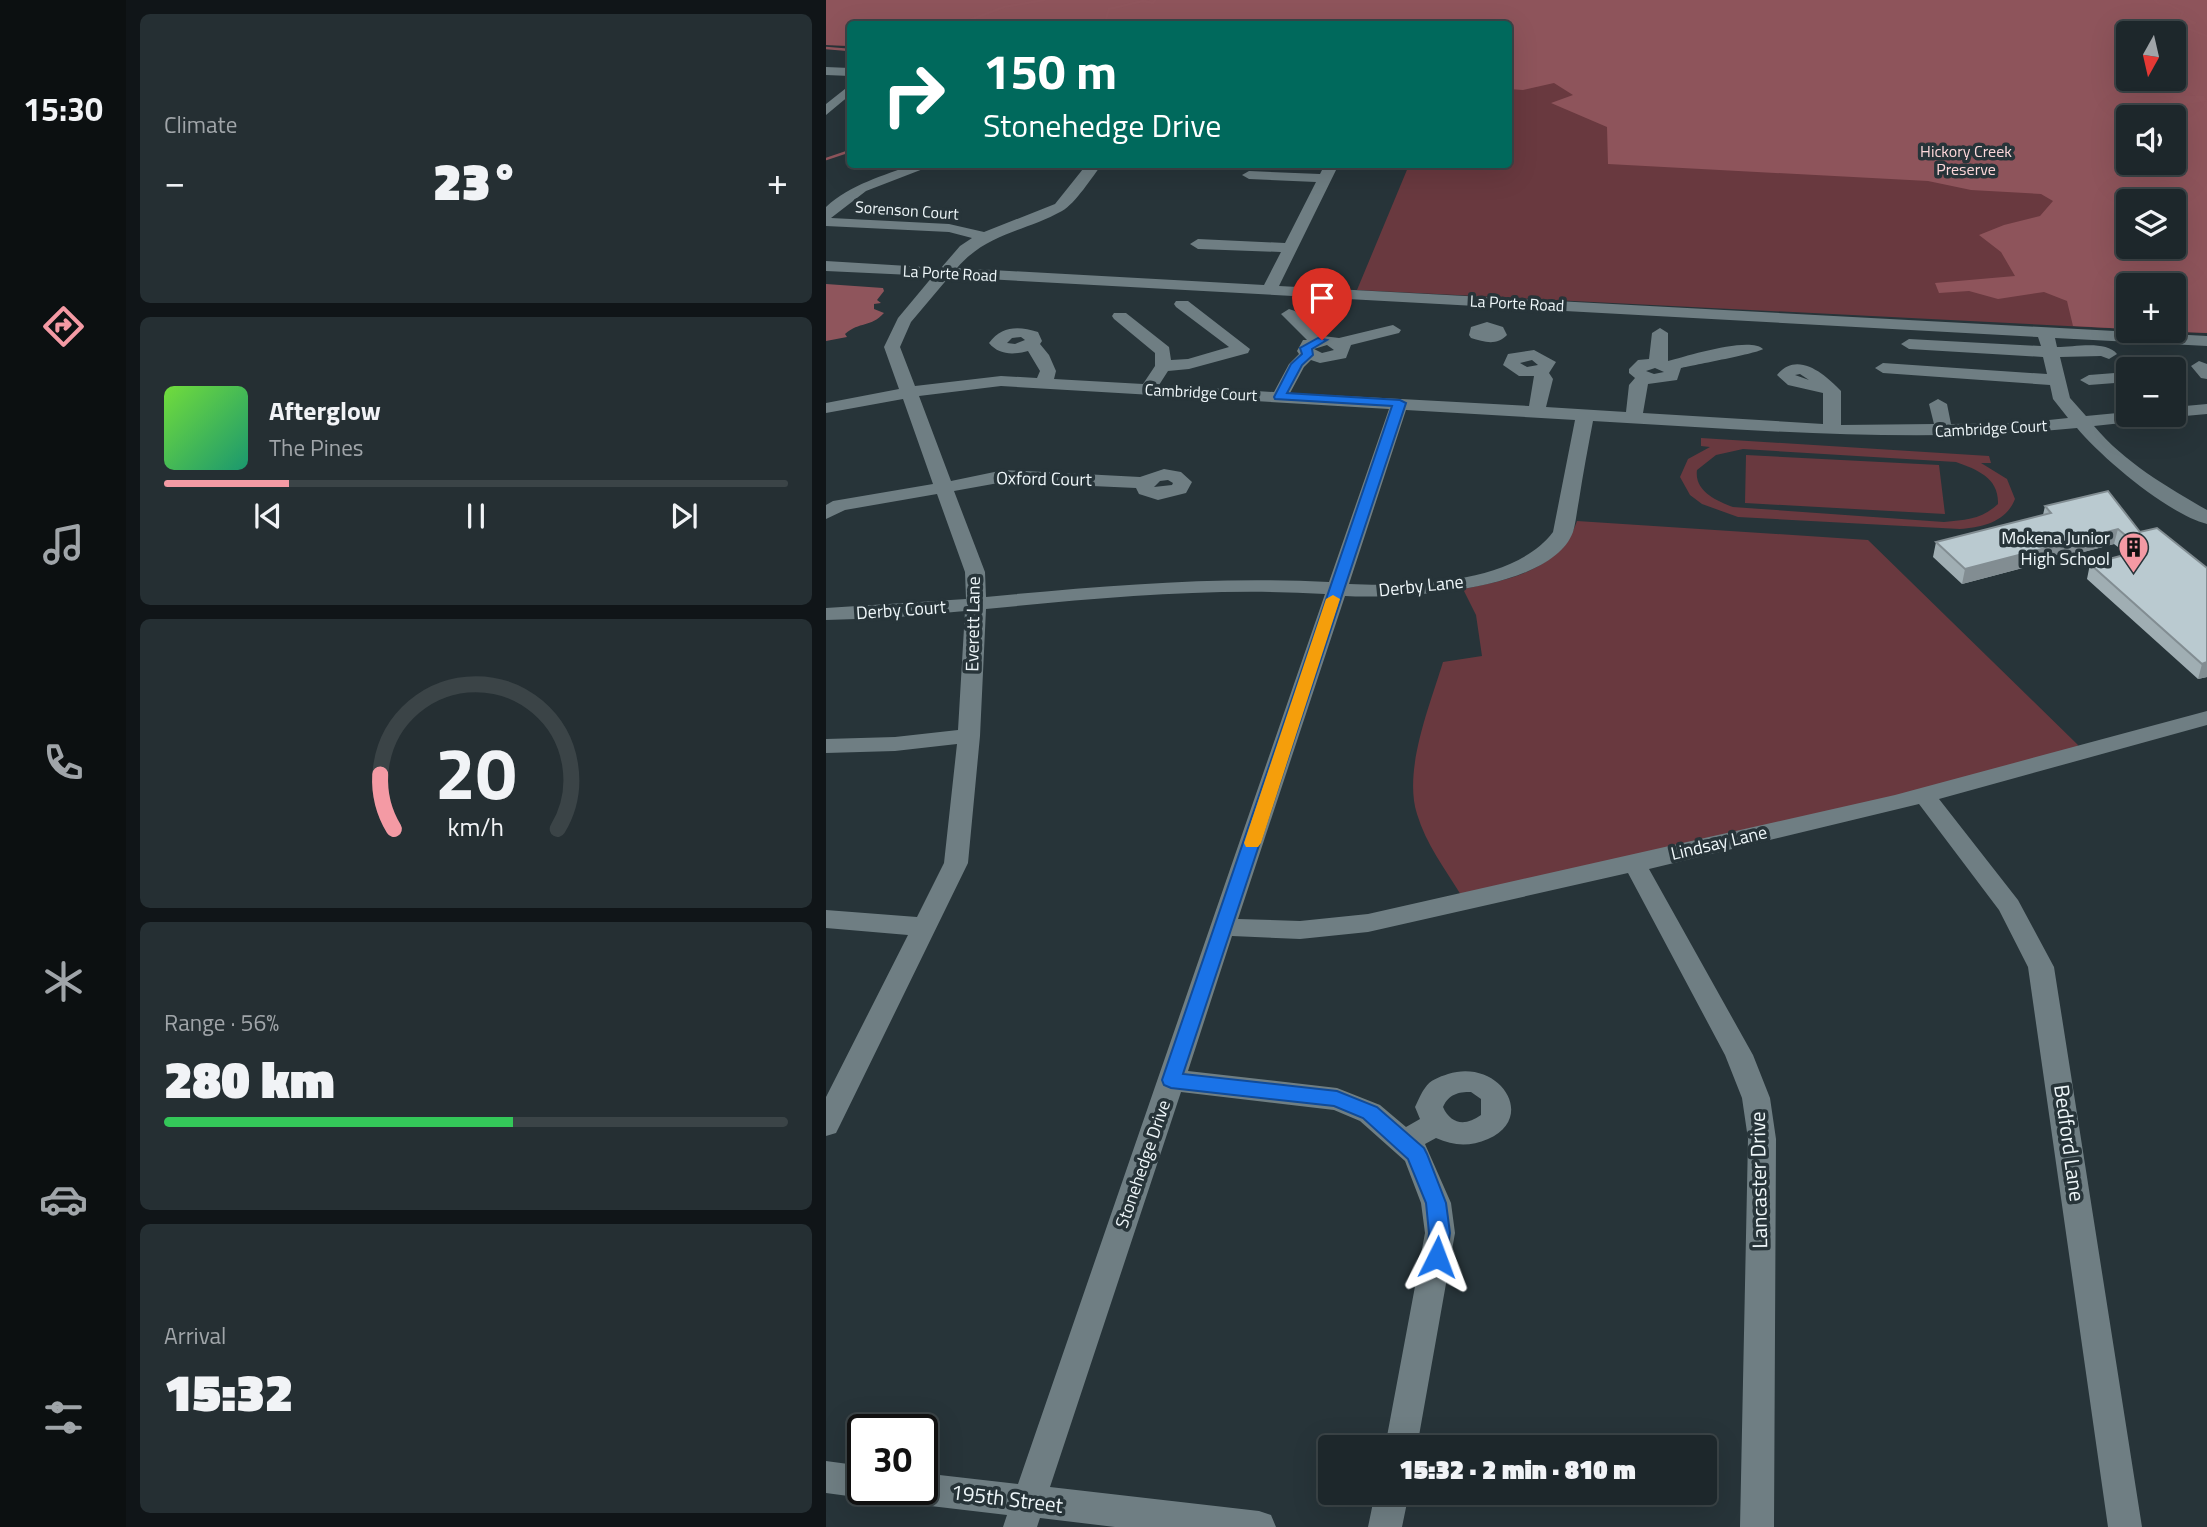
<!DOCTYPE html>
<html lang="en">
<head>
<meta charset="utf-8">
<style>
	body { margin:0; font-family:"Titillium Web",sans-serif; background:#252f33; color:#f1f3f6; height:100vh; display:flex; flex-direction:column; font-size:26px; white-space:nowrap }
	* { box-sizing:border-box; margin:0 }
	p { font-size:23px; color:#a0a5a9 }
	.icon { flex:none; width:38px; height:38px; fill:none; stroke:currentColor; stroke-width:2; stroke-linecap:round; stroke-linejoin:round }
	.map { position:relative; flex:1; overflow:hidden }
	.side { display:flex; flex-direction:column; gap:14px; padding:14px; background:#101518; width:700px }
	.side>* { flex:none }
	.top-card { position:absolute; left:21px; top:21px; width:665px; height:147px; border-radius:7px; box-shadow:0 7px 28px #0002,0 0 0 2px #3b4447; background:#00695c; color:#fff; overflow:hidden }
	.needle { width:46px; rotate:188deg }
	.buttons { position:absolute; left:1290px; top:21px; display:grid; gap:14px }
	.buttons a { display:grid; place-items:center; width:70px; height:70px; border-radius:7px; background:#1d272b; box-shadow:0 7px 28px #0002,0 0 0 2px #3b4447; font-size:35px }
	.speed { position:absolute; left:21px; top:1414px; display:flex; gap:14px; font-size:35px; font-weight:700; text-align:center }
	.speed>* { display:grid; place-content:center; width:91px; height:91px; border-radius:50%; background:#1d272b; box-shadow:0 7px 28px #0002,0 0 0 2px #3b4447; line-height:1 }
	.speed .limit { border:4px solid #111; border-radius:10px; background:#fff; color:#111 }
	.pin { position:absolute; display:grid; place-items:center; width:60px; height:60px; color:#fff; margin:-72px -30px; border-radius:50% 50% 50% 0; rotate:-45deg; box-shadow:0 0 7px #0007 }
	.pin .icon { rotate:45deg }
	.me { position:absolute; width:77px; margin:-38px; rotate:3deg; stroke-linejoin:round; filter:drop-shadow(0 0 5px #0008) }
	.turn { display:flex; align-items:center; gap:24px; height:147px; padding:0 21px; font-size:32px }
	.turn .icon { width:91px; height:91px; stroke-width:2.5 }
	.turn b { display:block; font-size:49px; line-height:60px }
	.big { font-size:52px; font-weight:800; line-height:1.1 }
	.side .card { flex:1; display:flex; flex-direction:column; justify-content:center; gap:10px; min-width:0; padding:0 24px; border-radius:10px; background:#252f33 }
	.side .dial { align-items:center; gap:0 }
	.dial svg { height:182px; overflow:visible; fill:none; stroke:#3b4447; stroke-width:7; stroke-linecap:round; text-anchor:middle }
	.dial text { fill:#f1f3f6; stroke:none }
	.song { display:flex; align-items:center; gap:21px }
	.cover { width:84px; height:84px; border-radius:10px; background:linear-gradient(135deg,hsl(100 70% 55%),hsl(160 70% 35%)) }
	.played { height:7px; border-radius:4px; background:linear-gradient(90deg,#f49aa4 20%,#3b4447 20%) }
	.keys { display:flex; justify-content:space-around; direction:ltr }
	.heat { display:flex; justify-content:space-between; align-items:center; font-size:38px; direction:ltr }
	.charge { height:10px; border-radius:5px; background:linear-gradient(90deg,#34c759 56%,#3b4447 0) }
	.trip { position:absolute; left:492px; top:1435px; width:399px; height:70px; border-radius:7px; background:#1d272b; box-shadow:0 7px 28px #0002,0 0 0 2px #3b4447; font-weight:800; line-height:70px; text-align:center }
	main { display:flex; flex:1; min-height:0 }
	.tabs { display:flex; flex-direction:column; width:126px; justify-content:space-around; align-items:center; background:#0c1011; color:#a0a5a9 }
	.tabs .icon { width:49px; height:49px }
	.tabs .on { color:#f49aa4 }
	.tabs b { font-size:32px; color:#f1f3f6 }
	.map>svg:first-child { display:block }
	.green { fill:#69393f; fill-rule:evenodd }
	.forest { fill:#8e545b; fill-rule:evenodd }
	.water { fill:#8f555c }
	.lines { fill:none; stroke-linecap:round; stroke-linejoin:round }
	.stream { stroke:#8f555c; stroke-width:2.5 }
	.minor { fill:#6f7e83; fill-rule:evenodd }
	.wall { fill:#a0aeb3 }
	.shaded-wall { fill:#828d92 }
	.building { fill:#bacad0; stroke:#828d92; stroke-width:2 }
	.route { fill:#1a73e8; stroke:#114b97; stroke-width:2 }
	.slow { fill:#f59e0b }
	.labels { text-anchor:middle; stroke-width:7; stroke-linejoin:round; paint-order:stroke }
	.far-park-label { font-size:16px; fill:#fdd7da; stroke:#273439 }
	.far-street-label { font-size:16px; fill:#eef6f9; stroke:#273439 }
	.street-label { font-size:18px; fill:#eef6f9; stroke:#273439 }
	.poi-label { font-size:18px; fill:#eef6f9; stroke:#273439; text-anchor:end }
	.near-street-label { font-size:21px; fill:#eef6f9; stroke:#273439 }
</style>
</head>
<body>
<main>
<nav class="tabs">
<b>15:30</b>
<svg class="icon on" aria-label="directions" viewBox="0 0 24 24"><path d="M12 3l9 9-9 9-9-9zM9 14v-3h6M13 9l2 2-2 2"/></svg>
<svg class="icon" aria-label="music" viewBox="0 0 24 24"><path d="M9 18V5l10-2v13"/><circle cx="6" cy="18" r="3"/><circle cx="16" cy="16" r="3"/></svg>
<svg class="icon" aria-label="phone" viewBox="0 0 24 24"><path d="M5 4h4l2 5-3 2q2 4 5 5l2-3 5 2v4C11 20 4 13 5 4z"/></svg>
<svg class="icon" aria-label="climate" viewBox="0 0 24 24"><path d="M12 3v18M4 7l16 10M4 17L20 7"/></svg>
<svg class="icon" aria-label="car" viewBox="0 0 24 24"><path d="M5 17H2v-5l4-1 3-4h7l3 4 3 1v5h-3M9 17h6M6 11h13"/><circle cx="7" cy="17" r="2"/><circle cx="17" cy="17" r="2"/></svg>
<svg class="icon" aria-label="filters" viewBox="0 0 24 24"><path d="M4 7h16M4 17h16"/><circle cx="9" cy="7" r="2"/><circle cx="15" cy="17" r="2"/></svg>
</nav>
<section class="side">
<div class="card"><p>Climate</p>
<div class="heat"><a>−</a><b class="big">23°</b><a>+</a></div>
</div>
<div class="card">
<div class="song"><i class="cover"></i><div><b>Afterglow</b><p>The Pines</p></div></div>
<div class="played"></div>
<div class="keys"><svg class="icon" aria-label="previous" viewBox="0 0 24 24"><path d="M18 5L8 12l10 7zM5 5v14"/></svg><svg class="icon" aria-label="pause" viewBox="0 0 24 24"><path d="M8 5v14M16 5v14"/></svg><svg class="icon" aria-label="next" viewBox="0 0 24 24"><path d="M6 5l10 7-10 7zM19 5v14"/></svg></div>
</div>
<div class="card dial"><svg viewBox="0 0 100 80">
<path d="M14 69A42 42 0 1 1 86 69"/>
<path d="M14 69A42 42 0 0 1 8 45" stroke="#f49aa4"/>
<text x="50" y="56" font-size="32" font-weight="700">20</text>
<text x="50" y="72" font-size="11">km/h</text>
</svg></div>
<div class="card"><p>Range · 56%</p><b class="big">280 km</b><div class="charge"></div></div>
<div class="card"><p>Arrival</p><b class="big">15:32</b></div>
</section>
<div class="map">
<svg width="1381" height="1527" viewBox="0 0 1381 1527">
	<rect width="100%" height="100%" fill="#273439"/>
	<path class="green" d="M0 0H1381V333L1333 331H1348V285H1302V329L531 290 583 165 682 164V24H24V46L0 45ZM1302 33H1348V79H1302ZM1302 117H1348V163H1302ZM1302 201H1348V247H1302Z
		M875 438 1163 456 1165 463H1155L1181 479 1189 499C1180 522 1157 527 1134 529L912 517 876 504 864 495 854 477 862 459 884 447 875 446ZM917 449 1130 462C1152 470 1173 478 1172 504 1156 519 1140 520 1118 522L907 507C891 501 868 491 871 470L890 455Z
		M920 455 1113 465 1119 514 919 503Z
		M751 521 1042 540 1252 745 1250 749 1157 776 635 895C619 869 600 844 591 814 577 770 604 705 617 662L656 656 650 615 637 589C683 580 734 570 751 521Z"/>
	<path class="forest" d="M0 0H1381V333L1333 331H1348V285H1302V329L1247 326 1241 301 1218 292 1172 299 1143 291 1113 293 1109 283 1189 276 1175 252 1153 235 1178 225 1214 216 1227 201 1215 194 1145 190 1102 181 782 164 781 127 725 103 747 95 728 83 697 90 683 89 682 24H24V46L0 45ZM1302 33H1348V79H1302ZM1302 117H1348V163H1302ZM1302 201H1348V247H1302Z"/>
	<path class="water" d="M1349 95 1378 96 1381 101 1355 105 1337 113 1315 110 1318 106 1342 103Z
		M0 284 57 288 58 291 51 300 55 303 48 304V309L58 313C44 328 34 321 19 334L21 337 0 341Z"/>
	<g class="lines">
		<path class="stream" d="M1329 0 1333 4H1342L1357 12 1355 17 1369 23 1353 25 1381 36
			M133 24 178 7 218 0
			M271 24 279 23 283 9 317 1 327 3 329 0
			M0 48 24 50
			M0 159 24 151"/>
		<path class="minor" d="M0 67 24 68V76L0 75Z
			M24 85V95L0 115V104Z
			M88 164H110L40 191 5 218 123 224 158 232 229 204 261 164H276C267 176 249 204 236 211 198 232 161 233 131 268L438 285 455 252 372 249 364 244 372 239 459 243 490 182 423 179 416 175 423 171 494 174 499 164H513L453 286 1381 336V346L1229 338 1231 347C1249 347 1280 340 1291 354L1283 359 1275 356 1234 357 1244 398 1260 416 1302 412V415H1333L1324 420 1268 426C1298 462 1341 487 1381 510V524C1342 514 1276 458 1251 428 1089 444 928 430 767 421 762 447 757 474 753 500 751 510 750 522 747 532 725 592 572 599 519 596L412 919 474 921 542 914 1069 795 1381 711V725L1113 799 1192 900 1228 967 1316 1527H1282L1202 967 1173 910 1093 804 823 869 927 1055 944 1098 950 1139 948 1527H914L922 1139 916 1098 899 1055 802 873 542 932 474 939 406 936 362 1071 511 1088 554 1105 580 1127 594 1119 589 1107C592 1101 595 1093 599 1088 604 1080 613 1077 622 1074 673 1058 712 1117 662 1139 643 1147 628 1146 610 1138L599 1144 625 1203 629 1233 591 1447H559L599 1233 595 1203 579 1161 534 1121 508 1110 355 1092 224 1487 433 1511 445 1515 450 1527H289L214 1518 211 1527H177L181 1515 96 1505 84 1500 79 1489H96V1473L192 1484 499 594C387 587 272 598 160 609L154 736 142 863 14 1125 10 1133 0 1136V1097L82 935 0 928V910L91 917 118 863 131 744 69 751 0 753V739L69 737 132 730 139 611 62 618 0 620V608L140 599 139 572 111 494 19 510 0 519V505L7 501 107 484 77 399 0 413V403L73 389 58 347 72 318 107 276 0 271V261L115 268 134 246 146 238 123 232 0 226V207C25 184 57 176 88 164ZM123 277 1212 337 1215 346 1083 339 1075 344 1083 349 1217 357 1221 374 1057 363 1049 368 1057 373 1224 385 1227 399 1242 418 1194 423 1125 424 1121 404 1112 399 1103 404 1108 424 1015 425V391C999 374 971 350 951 375L962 385 997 393V424L817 413 822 384 851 380 855 368C868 365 933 353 937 349 924 336 861 356 842 361V333L834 328 826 333 823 359 812 360 803 369V373L809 378 803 385 800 412 720 407 727 379 723 373 730 362 708 350 682 354 677 365 693 376H708L703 406 464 393 478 367 485 360 494 363 520 358 525 345 573 333 575 330 567 325 513 338 497 336 469 311 463 309 455 314 481 340H477L471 351 473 354 463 364 448 392 333 385 342 371 363 369 422 353 424 349 362 301H350L348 304 350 307 403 347 362 359 345 360 343 347 300 313H288L286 316 288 319 329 353V366L317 384 228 379 230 371 223 355 214 344 216 341 212 332C192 326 176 326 163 343 173 355 187 355 202 351L214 371 211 378 175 376 89 386 74 347 85 322ZM195 337 199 340 189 344 181 343 186 338ZM501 345 508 350 496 353 488 349ZM706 360 712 365 701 367 694 363ZM829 368 838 372 828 374 820 371ZM974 374 983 380 969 375ZM175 386 563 409 503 582C389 576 273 586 160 597L159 572 128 491 178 482 310 488 313 494 332 500 360 493 366 482 355 472 338 469 314 477 178 470 125 481 93 396ZM580 410 749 420 727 532C688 584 583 587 523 584ZM342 480 347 483 346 485 328 487 334 481ZM645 1092 655 1099V1115C640 1126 625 1125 617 1107 623 1094 632 1092 645 1092Z
			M661 322 677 327 681 335C671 346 658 342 645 338L643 335 645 327Z
			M1373 361 1381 364V379L1375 378 1365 366Z
			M1302 372V382L1263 385 1254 380 1263 375Z
			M1381 404V414L1348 417 1341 415H1348V407Z
			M0 1461 37 1466V1489H51L49 1493 37 1498 0 1493Z
			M549 1493H583L576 1527H542Z"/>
	</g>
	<path class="wall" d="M1219 506 1314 532 1331 528 1381 677 1372 679 1261 579 1264 564 1301 554 1288 544 1136 584 1107 557 1110 542 1217 515Z"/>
	<path class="shaded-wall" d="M1292 529 1288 544 1136 584 1139 569Z
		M1381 662V677L1372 679 1376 664Z"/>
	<path class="building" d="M1282 491 1314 532 1331 528 1381 568V662L1376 664 1264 564 1317 550 1292 529 1139 569 1110 542 1225 513 1219 506Z"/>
	<path class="route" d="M492 338 501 340 486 349 487 355 476 365 461 393 574 400 580 403 357 1074 511 1091 551 1107 598 1148 601 1154 620 1203 624 1233 619 1264 611 1266 604 1264 601 1257 603 1233 600 1203 582 1159 537 1118 508 1106 345 1088 338 1085 336 1080 566 406 449 399 448 397 465 364 476 354 474 348Z"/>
	<path class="slow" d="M507 595 514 599 435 843 432 847H420L418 843 500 599Z"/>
	<defs>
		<symbol id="building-pin" viewBox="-11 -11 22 30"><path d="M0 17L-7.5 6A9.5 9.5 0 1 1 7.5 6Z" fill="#f49aa4" stroke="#273439"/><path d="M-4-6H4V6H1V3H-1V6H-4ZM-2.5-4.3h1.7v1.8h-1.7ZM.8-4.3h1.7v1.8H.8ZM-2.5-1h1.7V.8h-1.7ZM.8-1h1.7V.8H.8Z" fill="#111"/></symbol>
	</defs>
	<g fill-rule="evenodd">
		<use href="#building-pin" x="1290" y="530" width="35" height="47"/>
	</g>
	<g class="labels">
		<g class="far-park-label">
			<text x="1140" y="157">Hickory Creek<tspan x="1140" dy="18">Preserve</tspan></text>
		</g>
		<g class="far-street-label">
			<text transform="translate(81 210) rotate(4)" y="6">Sorenson Court</text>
			<text transform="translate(124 273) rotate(3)" y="6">La Porte Road</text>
			<text transform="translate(691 303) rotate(3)" y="6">La Porte Road</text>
			<text transform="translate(375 392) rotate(3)" y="6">Cambridge Court</text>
			<text transform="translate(1165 428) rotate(-3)" y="6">Cambridge Court</text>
		</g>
		<g class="street-label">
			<text transform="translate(218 479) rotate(1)" y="6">Oxford Court</text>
			<text transform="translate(595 586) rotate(-6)" y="6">Derby Lane</text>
			<text transform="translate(75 610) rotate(-4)" y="6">Derby Court</text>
			<text transform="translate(147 624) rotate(-89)" y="6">Everett Lane</text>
			<text transform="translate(893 843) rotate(-13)" y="6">Lindsay Lane</text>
			<text transform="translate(317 1164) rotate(-71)" y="6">Stonehedge Drive</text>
		</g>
		<g class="poi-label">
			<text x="1284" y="544">Mokena Junior<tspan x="1284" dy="21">High School</tspan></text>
		</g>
		<g class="near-street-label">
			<text transform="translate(1243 1143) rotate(82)" y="7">Bedford Lane</text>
			<text transform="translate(933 1180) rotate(-91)" y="7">Lancaster Drive</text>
			<text transform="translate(181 1499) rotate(7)" y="7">195th Street</text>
		</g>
	</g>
</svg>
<div class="buttons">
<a><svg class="needle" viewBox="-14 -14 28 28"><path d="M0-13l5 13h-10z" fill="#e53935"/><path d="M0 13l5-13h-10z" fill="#a0a5a9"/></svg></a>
<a><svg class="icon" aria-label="sound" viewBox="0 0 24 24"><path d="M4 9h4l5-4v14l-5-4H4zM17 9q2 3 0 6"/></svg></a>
<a><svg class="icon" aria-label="layers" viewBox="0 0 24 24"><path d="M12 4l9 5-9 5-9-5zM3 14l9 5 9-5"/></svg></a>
<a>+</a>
<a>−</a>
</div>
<div class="speed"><div class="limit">30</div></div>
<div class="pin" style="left:496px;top:340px;background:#d93025"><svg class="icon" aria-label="arrive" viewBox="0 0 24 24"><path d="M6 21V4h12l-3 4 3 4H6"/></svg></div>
<svg class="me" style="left:611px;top:1257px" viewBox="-20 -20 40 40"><path d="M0-17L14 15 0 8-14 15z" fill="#1a73e8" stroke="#fff" stroke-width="4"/></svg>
<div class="trip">15:32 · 2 min · 810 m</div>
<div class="top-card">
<div class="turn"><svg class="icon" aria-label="right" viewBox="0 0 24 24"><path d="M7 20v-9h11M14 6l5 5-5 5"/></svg><div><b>150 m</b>Stonehedge Drive</div></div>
</div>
</div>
</main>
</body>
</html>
